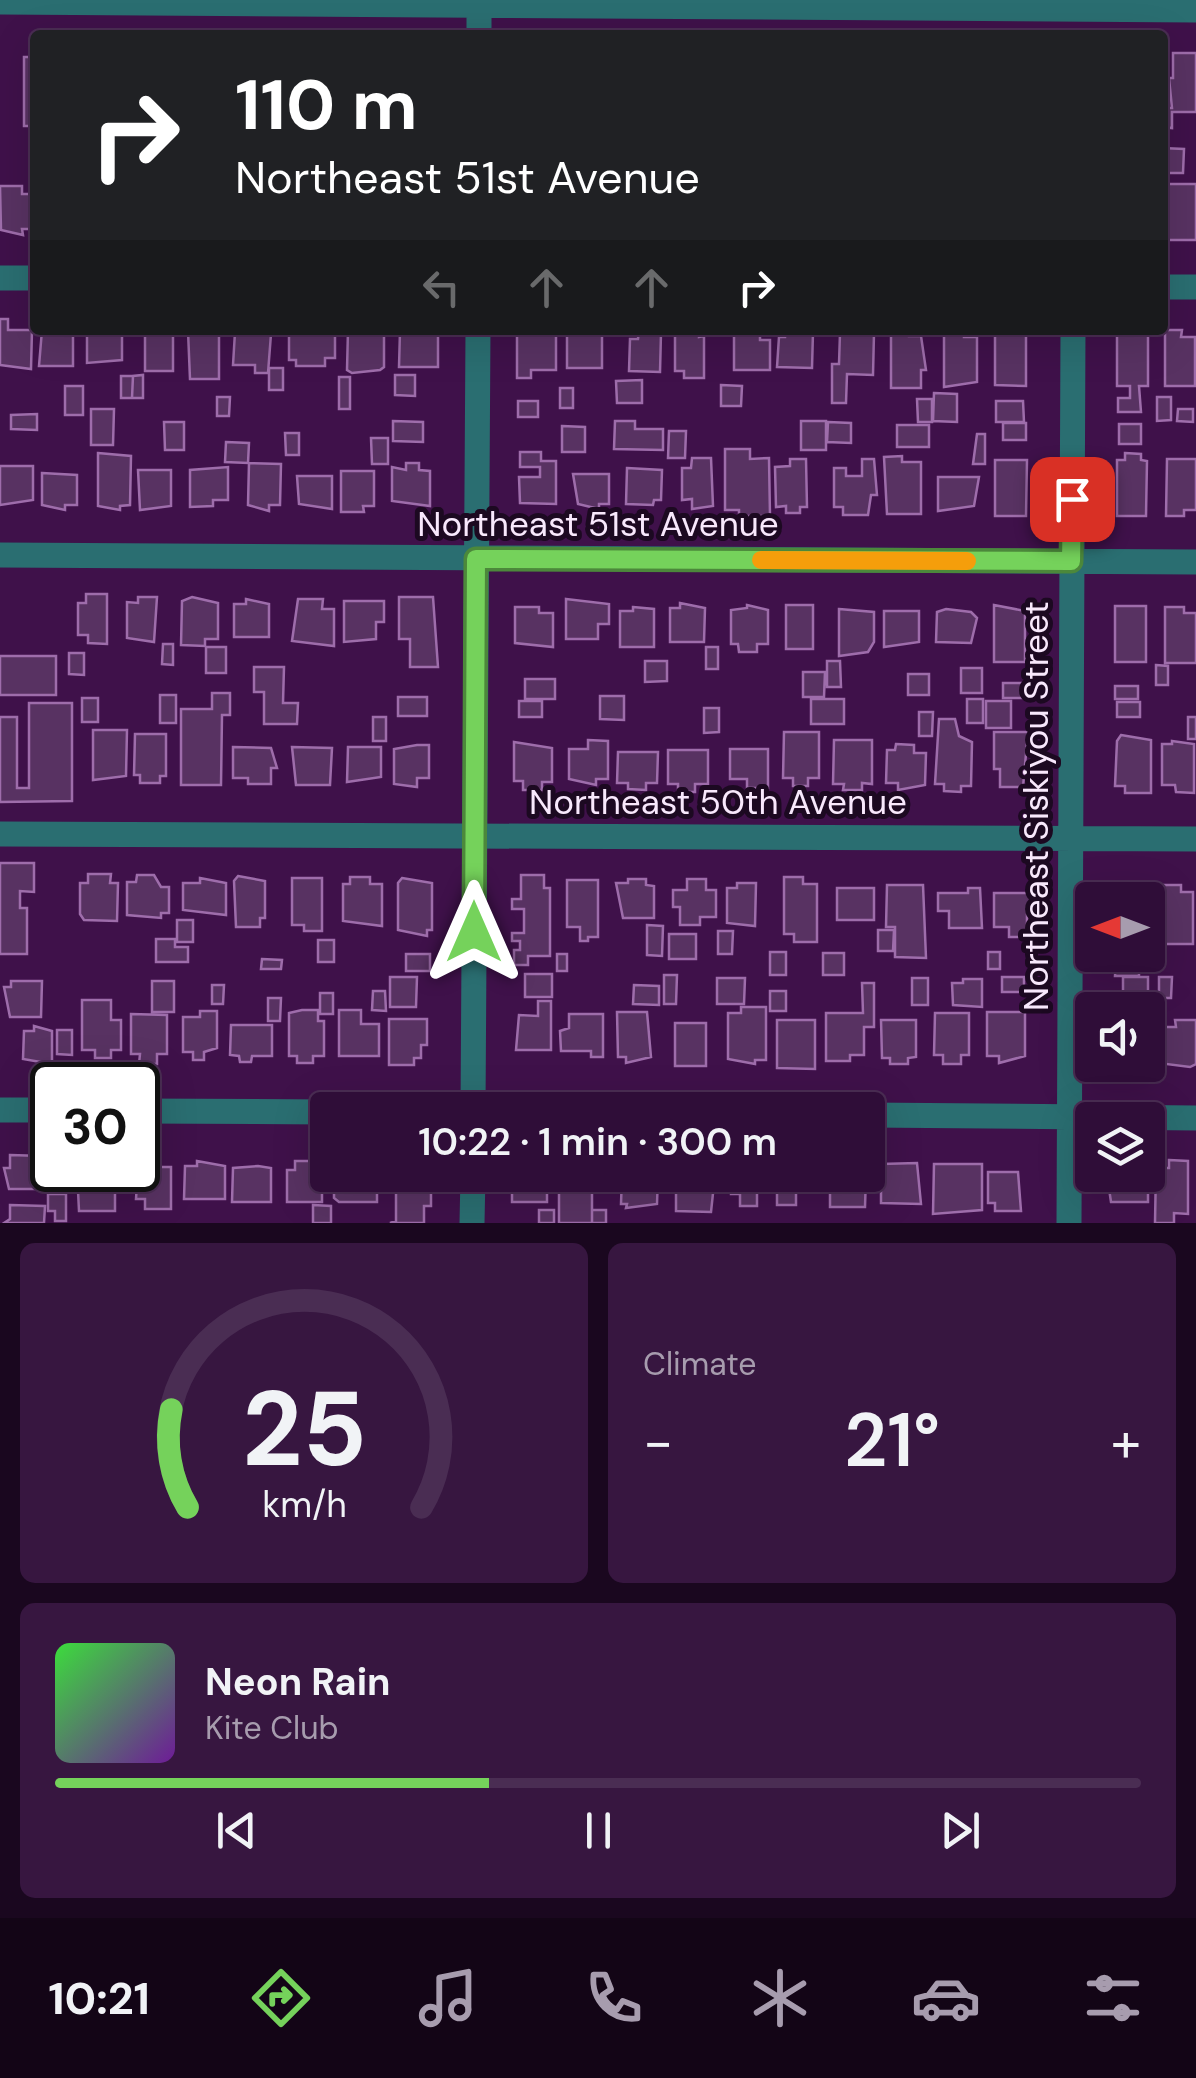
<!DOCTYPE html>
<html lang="en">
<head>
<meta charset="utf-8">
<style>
	body { margin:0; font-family:"DM Sans",sans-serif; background:#371640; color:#f1f3f6; height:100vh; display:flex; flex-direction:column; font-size:38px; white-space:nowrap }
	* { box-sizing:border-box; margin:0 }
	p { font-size:32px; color:#a79cae }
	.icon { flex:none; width:55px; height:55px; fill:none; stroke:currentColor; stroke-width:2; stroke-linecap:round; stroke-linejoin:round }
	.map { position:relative; height:1223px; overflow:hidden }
	.side { display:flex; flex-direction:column; gap:20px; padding:20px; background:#1a071f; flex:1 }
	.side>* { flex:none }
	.hud { position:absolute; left:30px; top:30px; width:1138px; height:305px; border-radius:10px; box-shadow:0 10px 40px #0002,0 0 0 2px #4a2d53; background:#202124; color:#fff; overflow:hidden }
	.needle { width:65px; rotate:270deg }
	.controls { position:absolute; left:1075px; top:882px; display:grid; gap:20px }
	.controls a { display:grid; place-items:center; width:90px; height:90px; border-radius:10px; background:#2f0d38; box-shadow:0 10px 40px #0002,0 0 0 2px #4a2d53; font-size:50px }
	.speed { position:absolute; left:30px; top:1062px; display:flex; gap:20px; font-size:50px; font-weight:700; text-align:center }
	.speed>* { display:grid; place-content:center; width:130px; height:130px; border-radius:50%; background:#2f0d38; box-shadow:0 10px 40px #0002,0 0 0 2px #4a2d53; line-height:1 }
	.speed .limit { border:5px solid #111; border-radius:15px; background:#fff; color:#111 }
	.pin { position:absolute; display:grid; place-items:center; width:85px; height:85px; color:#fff; margin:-42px; border-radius:20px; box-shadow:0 5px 15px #0006 }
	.me { position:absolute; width:110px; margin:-55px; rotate:0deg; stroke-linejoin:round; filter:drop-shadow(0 0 8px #0008) }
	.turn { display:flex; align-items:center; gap:35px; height:210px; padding:0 40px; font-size:45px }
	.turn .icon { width:130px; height:130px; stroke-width:2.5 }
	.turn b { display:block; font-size:70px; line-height:85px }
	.lanes { display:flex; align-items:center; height:95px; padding:0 40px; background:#0003; justify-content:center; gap:50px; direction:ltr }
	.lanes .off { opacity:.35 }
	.big { font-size:75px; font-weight:600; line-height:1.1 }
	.side .card { flex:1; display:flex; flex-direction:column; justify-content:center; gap:15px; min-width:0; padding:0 35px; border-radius:15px; background:#371640 }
	.side .dial { align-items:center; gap:0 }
	.dial svg { height:260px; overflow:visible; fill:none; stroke:#4a2d53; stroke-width:7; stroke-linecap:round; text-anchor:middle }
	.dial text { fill:#f1f3f6; stroke:none }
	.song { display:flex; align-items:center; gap:30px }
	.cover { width:120px; height:120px; border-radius:15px; background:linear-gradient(135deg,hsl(120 70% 55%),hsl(280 70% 35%)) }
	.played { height:10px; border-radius:5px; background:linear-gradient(90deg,#75d25b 40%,#4a2d53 40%) }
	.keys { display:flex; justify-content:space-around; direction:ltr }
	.heat { display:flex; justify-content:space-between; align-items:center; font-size:55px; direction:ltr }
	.side .tiles { flex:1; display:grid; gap:20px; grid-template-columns:1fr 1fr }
	.card:last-child { grid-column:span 2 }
	.trip { position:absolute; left:310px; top:1092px; width:575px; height:100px; border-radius:10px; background:#2f0d38; box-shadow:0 10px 40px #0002,0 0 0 2px #4a2d53; font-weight:600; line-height:100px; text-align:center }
	.menu { display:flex; height:160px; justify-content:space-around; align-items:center; background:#130516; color:#a79cae }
	.menu .icon { width:70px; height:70px }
	.menu .on { color:#75d25b }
	.menu b { font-size:45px; color:#f1f3f6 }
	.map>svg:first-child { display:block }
	.building { fill:#583262; stroke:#9e6dab; stroke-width:2.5 }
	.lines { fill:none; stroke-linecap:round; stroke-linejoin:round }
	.minor { stroke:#2a6e71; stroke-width:25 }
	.route-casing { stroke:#4c883b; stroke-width:25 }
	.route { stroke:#75d25b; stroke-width:18 }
	.slow { stroke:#f59e0b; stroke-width:18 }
	.labels { text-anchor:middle; stroke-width:10; stroke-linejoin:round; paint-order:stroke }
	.street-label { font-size:35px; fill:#f8e8fc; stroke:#1c0921 }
</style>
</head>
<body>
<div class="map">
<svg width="1196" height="1223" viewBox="0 0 1196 1223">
	<rect width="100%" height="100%" fill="#3f114a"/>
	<path class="building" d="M1173 53H1196V112H1172V128L1162 127V108H1172L1169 78H1173Z
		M24 57H35V126H24Z
		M1162 148 1184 149 1183 173H1162Z
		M1166 184H1196V240H1165Z
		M0 186H22V194H31V229H22L23 235 1 230Z
		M0 319H8V330H32L31 369 0 365Z
		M42 330 73 331V366H39Z
		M87 330H122V360L87 363Z
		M145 330H173V371H145Z
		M247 330 271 334 268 373H255V365H233L235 332Z
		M289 330H335V358H325V366H296V360H289Z
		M348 330 384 331V367L380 370 352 373 347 370Z
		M639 330 661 333 660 372 629 371 630 339H638Z
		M683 330H699V337L704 336V378H684V371H675V335H683Z
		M850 330 874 333 873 375 847 374 846 403H832V364H839L840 333Z
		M891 330H909V336H921L926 370H921V388H891Z
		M944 330H964V337H977V382L944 387Z
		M995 330 1026 331V386L995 385Z
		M1117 330H1148V386H1139L1141 412H1118V398H1130V386H1117Z
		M1165 330H1182L1181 337H1195V386H1165Z
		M188 331H219V379H190Z
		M400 331 438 332V367H399Z
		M529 331 556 335V370H531V378H517V335H529Z
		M592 332 602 335V368H567V335Z
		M734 332H760V340H770V370H734Z
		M785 332H813L812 368 777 367 779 337H785Z
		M269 368H283V390H269Z
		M143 375V398H132L133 376Z
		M395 375H415V396L395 395Z
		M121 376H133L132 398H121Z
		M339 377H350V409H339Z
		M642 380V403H617L616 381Z
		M721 385 742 386 741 406H721Z
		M65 386H83V415H65Z
		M560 388H573V408H560Z
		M934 393 957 394V422L933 421Z
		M217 397H230L229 416H217Z
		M1157 397H1171V420L1157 421Z
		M917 399H932V422H918Z
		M518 401H538V417H518Z
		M996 401H1023L1024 422H996Z
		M91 409H114L113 445H91Z
		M1178 409H1193V422L1177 421Z
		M37 414V430L11 429V415Z
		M393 421 423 422V442L393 441Z
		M615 421H635V429H663V450L614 449Z
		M801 421H826V450H801Z
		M164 422H184V450H165Z
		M828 422 851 423V443L827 442Z
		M1003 423H1026V440H1003Z
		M1119 424H1141V444H1119Z
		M897 425H929V447H897Z
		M562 426 585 427V452H562Z
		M669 431H686L685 458H668Z
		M285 433H299V455H286Z
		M977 434H985V464H973Z
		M371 438H388V464H372Z
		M226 442 249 443 248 463 225 462Z
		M725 449H750V459L769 458 770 516H739V510H725Z
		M520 452H541V461H556V504L520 503 519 477H540V467H520Z
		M98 453 131 456 130 505 120 506V510L98 506Z
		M1125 453 1141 454V460L1147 461 1146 516H1117V460H1125Z
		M902 456V462H921V514H887L884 457Z
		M692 458H711L713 506 692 509V499L682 500V468H691Z
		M790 459H806L807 507H800V513H786V506L776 507 775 467 790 466Z
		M862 459H874L877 495H871L868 515H843V507H834V468H846V476H862Z
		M1167 459H1196V510H1184V516H1166Z
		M995 460H1027L1026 516H995Z
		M249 463 281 464 280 505H269V511L248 505Z
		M406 463H419V470L430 471V506L392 501V467L406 470Z
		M0 466H33V500L0 505Z
		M228 467V500H213V506L190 507V470Z
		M627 468 662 470 661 500H654L653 505 626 504Z
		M138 470H171V506L140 510Z
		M341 471H374V506H363L364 512H341Z
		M42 473 77 475V505H65V510L42 505Z
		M573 474H609V504H599V509L578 504Z
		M297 476H332V509L299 504Z
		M938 477H979L974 506 938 511Z
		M86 594H107V644L88 643V635H78V603H86Z
		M138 597H157L154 642 127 638V602L138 603Z
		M192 597 218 603V639H205V646L181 645 182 601Z
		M399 597H433L438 667H410V639H399Z
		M246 599 269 604V637H234V604H246Z
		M298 599H323L322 609H334V646L292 641Z
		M566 599 609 604V624H598V639H566Z
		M344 601H384V622H376V639L344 642Z
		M680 603 705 608 704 642H670V608H680Z
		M747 605 768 610V644H757V652H739L738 644H731V610L747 608Z
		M786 605H813V649H786Z
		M994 605 1025 611V662H994Z
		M1115 606H1146V662H1115Z
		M515 607H539V613H553V647L515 643Z
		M633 607 654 609V647H620V611H633Z
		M1165 607H1184V613H1196V663H1165Z
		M839 609 874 612V642L868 652 839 656Z
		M946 609 971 612 977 618 971 643 936 642 937 612Z
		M884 611H919V642L884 647Z
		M163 644H173V665L162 664Z
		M206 647H226V673H206Z
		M706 647H718V669H706Z
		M69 653H84V675L69 674Z
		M0 656H56V695H0Z
		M645 661H667V681L645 682Z
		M827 661H840L841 687H827Z
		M1156 665 1168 666V685H1156Z
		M254 667H284L283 703H298L297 724H264V692H254Z
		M961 668H982V693H961Z
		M803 672H825L824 697H803Z
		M908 674H929V695H908Z
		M525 679H555V699H525Z
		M1003 683H1025V698H1003Z
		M1115 686H1138V699H1115Z
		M212 693H230V715H222L221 785H181V709H212Z
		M160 695H176V723H160Z
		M600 696H624V720L600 719Z
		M398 697H427V716H398Z
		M82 698H98V722H82Z
		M811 699H844V724H811Z
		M967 699H983V723H967Z
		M519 701H542V717H519Z
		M986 701H1011V728H986Z
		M1117 702H1140V717H1117Z
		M29 703H72V801L0 802V717H17V788H29Z
		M704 708H719V732L704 733Z
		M919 712H933L932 736H919Z
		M373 717H386V741H373Z
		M1188 717H1196V739H1188Z
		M939 719H955L959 736 972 742 971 786H961V792L944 791V784H935Z
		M93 730H127L126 776 93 780Z
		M784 732H819V778H808V786H793V778H783Z
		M994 732H1028L1023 787H1000V769H994Z
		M135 734H166V776H160V783H140V775H134Z
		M1121 735 1151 740V793H1125V786H1115L1117 741Z
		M588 740 608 741V779H596V785L569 779V749H588Z
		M834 740H872V784L862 783V790H843L844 784H833Z
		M1172 741 1194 744V793L1176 792 1175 785H1162V744H1172Z
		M514 742 552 748V782H542V790H523V781H514Z
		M896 744 914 745V753H926L925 785 898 790V783H886L887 750H895Z
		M417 745H429V778H417V787L394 784V749Z
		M233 747 271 748 277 768H271V784H248V778H233Z
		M292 747 332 748 330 785H296Z
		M348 747H381V777L347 782Z
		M730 749H768V788H747V779H730Z
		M668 750H708V784H695V792H678V784H668Z
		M618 752H658L657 783H646V790L628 789V783H617Z
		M0 863H34V892L20 891V908H27V954H0Z
		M88 874H111L110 883H118L117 921 84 920 80 914V883H88Z
		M137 875H154L161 887H169V913H161V918L127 915V882H136Z
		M521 875H544V888H550V956H528V965H514V950H520V941H512V933H524V909H512V899H521Z
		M238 876 265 881V918H260V927H236L234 881Z
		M350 877H370V884H382V926L343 921V884H350Z
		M784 877H803V884H817V942H794V934H784Z
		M200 878 226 883V915L183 910V883H200Z
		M292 878H322V931H304V925H292Z
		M402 878 432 883V930H427V936L398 930V883Z
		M628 879H646V885L654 886V918H623L616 883H628Z
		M687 879H706V890H716V917H700V925H680V907H673V890H687Z
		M567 880H598V937H588V941H580V927H567Z
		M737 883H756L755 926 727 923V888H737Z
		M1115 883 1150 885 1148 937V900H1114Z
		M887 885H923L926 958 895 957V927H886Z
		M1161 885H1181V892H1193V944H1161Z
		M837 888H874V920H837Z
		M968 888H980L982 928H949V911H938V893H968Z
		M994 893H1034V908H1027V937H1009V927H994Z
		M177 920H193V942H177Z
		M647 925 663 926 662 956 647 955Z
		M878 930H894L893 951H878Z
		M718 931H733L732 954H718Z
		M669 934H696V959H669Z
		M156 939H175V947H188V962H156Z
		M318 940H334V962H318Z
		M770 952H786V975H770Z
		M988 952H1000V969H988Z
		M823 953H844V975H823Z
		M406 954H430V971H406Z
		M557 954H567V971H557Z
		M262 959 282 960 281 969H261Z
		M1116 960 1139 961V976H1115Z
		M525 974H552V997H525Z
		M664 975H677L676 1004H664Z
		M390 977H417L416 1007H390Z
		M1002 977H1024V992H1002Z
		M1123 977H1148V994L1123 993Z
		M1159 977H1172L1171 998H1159Z
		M717 978H745L744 1004H717Z
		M912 978H928V1005H912Z
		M963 979H982V1007L953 1005 952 983H963Z
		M11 981H42L41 1017H10L4 987H11Z
		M152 981H174V1012H152Z
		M862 983H874V1027H864V1055H850V1061H826V1013H863Z
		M212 985H224L223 1004H212Z
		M634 985 659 986V1005L633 1004Z
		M373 991H385L386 1011 372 1010Z
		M770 991H786V1011H770Z
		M320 993H333V1014H320Z
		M268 998H281L280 1021H268Z
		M82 1000H111V1020H121V1050H111V1058H95V1050H82Z
		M538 1001H551V1050H516L519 1015 538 1016Z
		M741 1007H766V1060H755V1064L728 1059V1013H741Z
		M302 1010H318V1021H324V1056H313V1063H297V1056H289V1013Z
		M339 1010H361V1024H379V1056H339Z
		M200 1011H217V1048L204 1052V1060H193V1052H183V1017H200Z
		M617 1012H647L651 1057 626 1063V1057H618Z
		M987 1012H1025V1056L999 1063V1056H987Z
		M935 1013H969V1055H961V1064H943V1055H934Z
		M131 1014 167 1015V1054H157V1064H139L140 1054H131Z
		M569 1014H603V1057H591V1051H561L560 1031 569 1028Z
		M389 1019H427V1045H421V1058H414V1065H389Z
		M777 1020H815V1069L777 1068Z
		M881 1020H916V1057L908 1058V1064H890V1058H882Z
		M1175 1020H1196V1064L1190 1067 1166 1064 1164 1027H1176Z
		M675 1023H706V1066H675Z
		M231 1025H272V1056H252L251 1062H240L239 1056 230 1055Z
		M34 1026 52 1031V1064L23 1059 24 1031H34Z
		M57 1030H72V1055L57 1054Z
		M10 1155 42 1156V1189H9L4 1168H10Z
		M1169 1160 1188 1161V1214L1174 1213V1223H1155L1156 1168H1169Z
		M197 1161 225 1166V1199H184L185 1166H197Z
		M295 1161H313V1170H322V1202H287V1170H295Z
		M47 1163H52V1170H65V1183H47Z
		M917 1163 921 1204 881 1203V1164Z
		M1148 1163V1202H1111L1107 1175H1148Z
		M934 1164H982V1210L933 1214Z
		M258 1166 271 1168V1202H232L233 1168Z
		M138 1167H171V1209H145V1199H136Z
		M77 1170 115 1172V1211H79Z
		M988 1172H1018L1021 1211H995V1203H988Z
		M334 1175H377V1202H339L334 1198Z
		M396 1175H431V1206H424V1223H390L396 1221Z
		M512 1175H547V1202H512Z
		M559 1175H592V1223H559Z
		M622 1175H658L657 1204 626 1208 627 1204H621Z
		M676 1175H715L711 1212 676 1211Z
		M731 1175H757V1206H740V1194H731Z
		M777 1175H822V1192H796V1205H777Z
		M830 1175H866L865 1207H830Z
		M48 1194H66V1221H55V1211H48Z
		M10 1205 45 1206 44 1223H4L10 1219Z
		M313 1205 331 1206V1223H313Z
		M539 1210H554V1223H539Z
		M592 1210H606V1223H592Z"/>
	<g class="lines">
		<path class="minor" d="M0 2 1196 10
			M479 35V0
			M0 278H35
			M1162 287H1196
			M0 555 1196 562
			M0 834 1196 839
			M0 1110H52
			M473 1110 478 330
			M138 1111 328 1112
			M868 1115 1196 1118
			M472 1223 473 1175
			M1069 1223 1073 330"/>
	</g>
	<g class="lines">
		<defs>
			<path id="route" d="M474 932 476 559 1071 561 1072 499"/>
		</defs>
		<use href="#route" class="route-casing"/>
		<use href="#route" class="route"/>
		<path class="slow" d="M761 560 967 561"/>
	</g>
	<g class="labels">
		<g class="street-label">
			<text x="598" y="536">Northeast 51st Avenue</text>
			<text x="718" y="814">Northeast 50th Avenue</text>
			<text transform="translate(1036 806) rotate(-90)" y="12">Northeast Siskiyou Street</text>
		</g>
	</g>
</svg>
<div class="controls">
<a><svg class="needle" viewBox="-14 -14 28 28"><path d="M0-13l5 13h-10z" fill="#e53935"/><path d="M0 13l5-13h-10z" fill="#a79cae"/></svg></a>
<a><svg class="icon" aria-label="sound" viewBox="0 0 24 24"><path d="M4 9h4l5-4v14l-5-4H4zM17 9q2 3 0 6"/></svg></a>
<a><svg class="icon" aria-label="layers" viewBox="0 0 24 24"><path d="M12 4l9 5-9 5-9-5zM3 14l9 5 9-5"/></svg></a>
</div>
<div class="speed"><div class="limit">30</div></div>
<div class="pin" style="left:1072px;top:499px;background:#d93025"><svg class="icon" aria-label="arrive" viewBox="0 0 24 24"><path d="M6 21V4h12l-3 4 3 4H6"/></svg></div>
<svg class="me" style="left:474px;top:932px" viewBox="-20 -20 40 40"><path d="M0-17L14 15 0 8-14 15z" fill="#75d25b" stroke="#fff" stroke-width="4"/></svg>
<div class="trip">10:22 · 1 min · 300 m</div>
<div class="hud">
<div class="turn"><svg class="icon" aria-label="right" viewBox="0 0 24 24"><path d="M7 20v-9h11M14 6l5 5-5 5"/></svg><div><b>110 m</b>Northeast 51st Avenue</div></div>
<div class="lanes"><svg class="icon off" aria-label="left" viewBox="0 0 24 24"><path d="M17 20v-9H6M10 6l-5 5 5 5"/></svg><svg class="icon off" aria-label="ahead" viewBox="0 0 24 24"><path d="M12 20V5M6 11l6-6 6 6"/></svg><svg class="icon off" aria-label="ahead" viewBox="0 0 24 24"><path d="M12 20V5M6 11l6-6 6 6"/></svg><svg class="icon" aria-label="right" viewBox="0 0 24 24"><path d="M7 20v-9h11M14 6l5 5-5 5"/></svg></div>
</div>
</div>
<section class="side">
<div class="tiles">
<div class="card dial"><svg viewBox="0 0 100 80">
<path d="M14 69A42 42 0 1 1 86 69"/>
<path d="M14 69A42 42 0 0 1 9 39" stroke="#75d25b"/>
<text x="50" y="56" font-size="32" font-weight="700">25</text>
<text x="50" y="72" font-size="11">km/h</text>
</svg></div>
<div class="card"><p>Climate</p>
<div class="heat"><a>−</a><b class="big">21°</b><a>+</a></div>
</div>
<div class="card">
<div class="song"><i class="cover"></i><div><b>Neon Rain</b><p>Kite Club</p></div></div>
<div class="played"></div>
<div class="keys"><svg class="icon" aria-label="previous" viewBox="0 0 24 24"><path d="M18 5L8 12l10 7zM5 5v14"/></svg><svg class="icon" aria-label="pause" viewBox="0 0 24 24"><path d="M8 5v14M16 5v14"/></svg><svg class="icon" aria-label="next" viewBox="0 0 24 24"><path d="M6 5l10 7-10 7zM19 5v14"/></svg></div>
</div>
</div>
</section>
<nav class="menu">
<b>10:21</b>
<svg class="icon on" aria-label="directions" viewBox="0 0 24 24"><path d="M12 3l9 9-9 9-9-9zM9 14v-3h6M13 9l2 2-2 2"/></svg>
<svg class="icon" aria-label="music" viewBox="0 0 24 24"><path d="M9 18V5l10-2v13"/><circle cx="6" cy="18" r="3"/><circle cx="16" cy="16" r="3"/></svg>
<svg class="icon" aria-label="phone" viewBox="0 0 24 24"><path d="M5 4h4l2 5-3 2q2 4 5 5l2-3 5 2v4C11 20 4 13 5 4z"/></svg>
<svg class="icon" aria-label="climate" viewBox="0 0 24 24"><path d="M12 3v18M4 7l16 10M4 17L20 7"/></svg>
<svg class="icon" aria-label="car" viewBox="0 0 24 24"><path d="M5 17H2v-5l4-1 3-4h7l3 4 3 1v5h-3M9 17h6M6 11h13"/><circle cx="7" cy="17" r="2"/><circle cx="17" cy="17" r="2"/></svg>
<svg class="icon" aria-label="filters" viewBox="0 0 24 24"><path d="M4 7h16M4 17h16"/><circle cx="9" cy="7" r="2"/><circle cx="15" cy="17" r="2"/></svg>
</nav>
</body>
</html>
